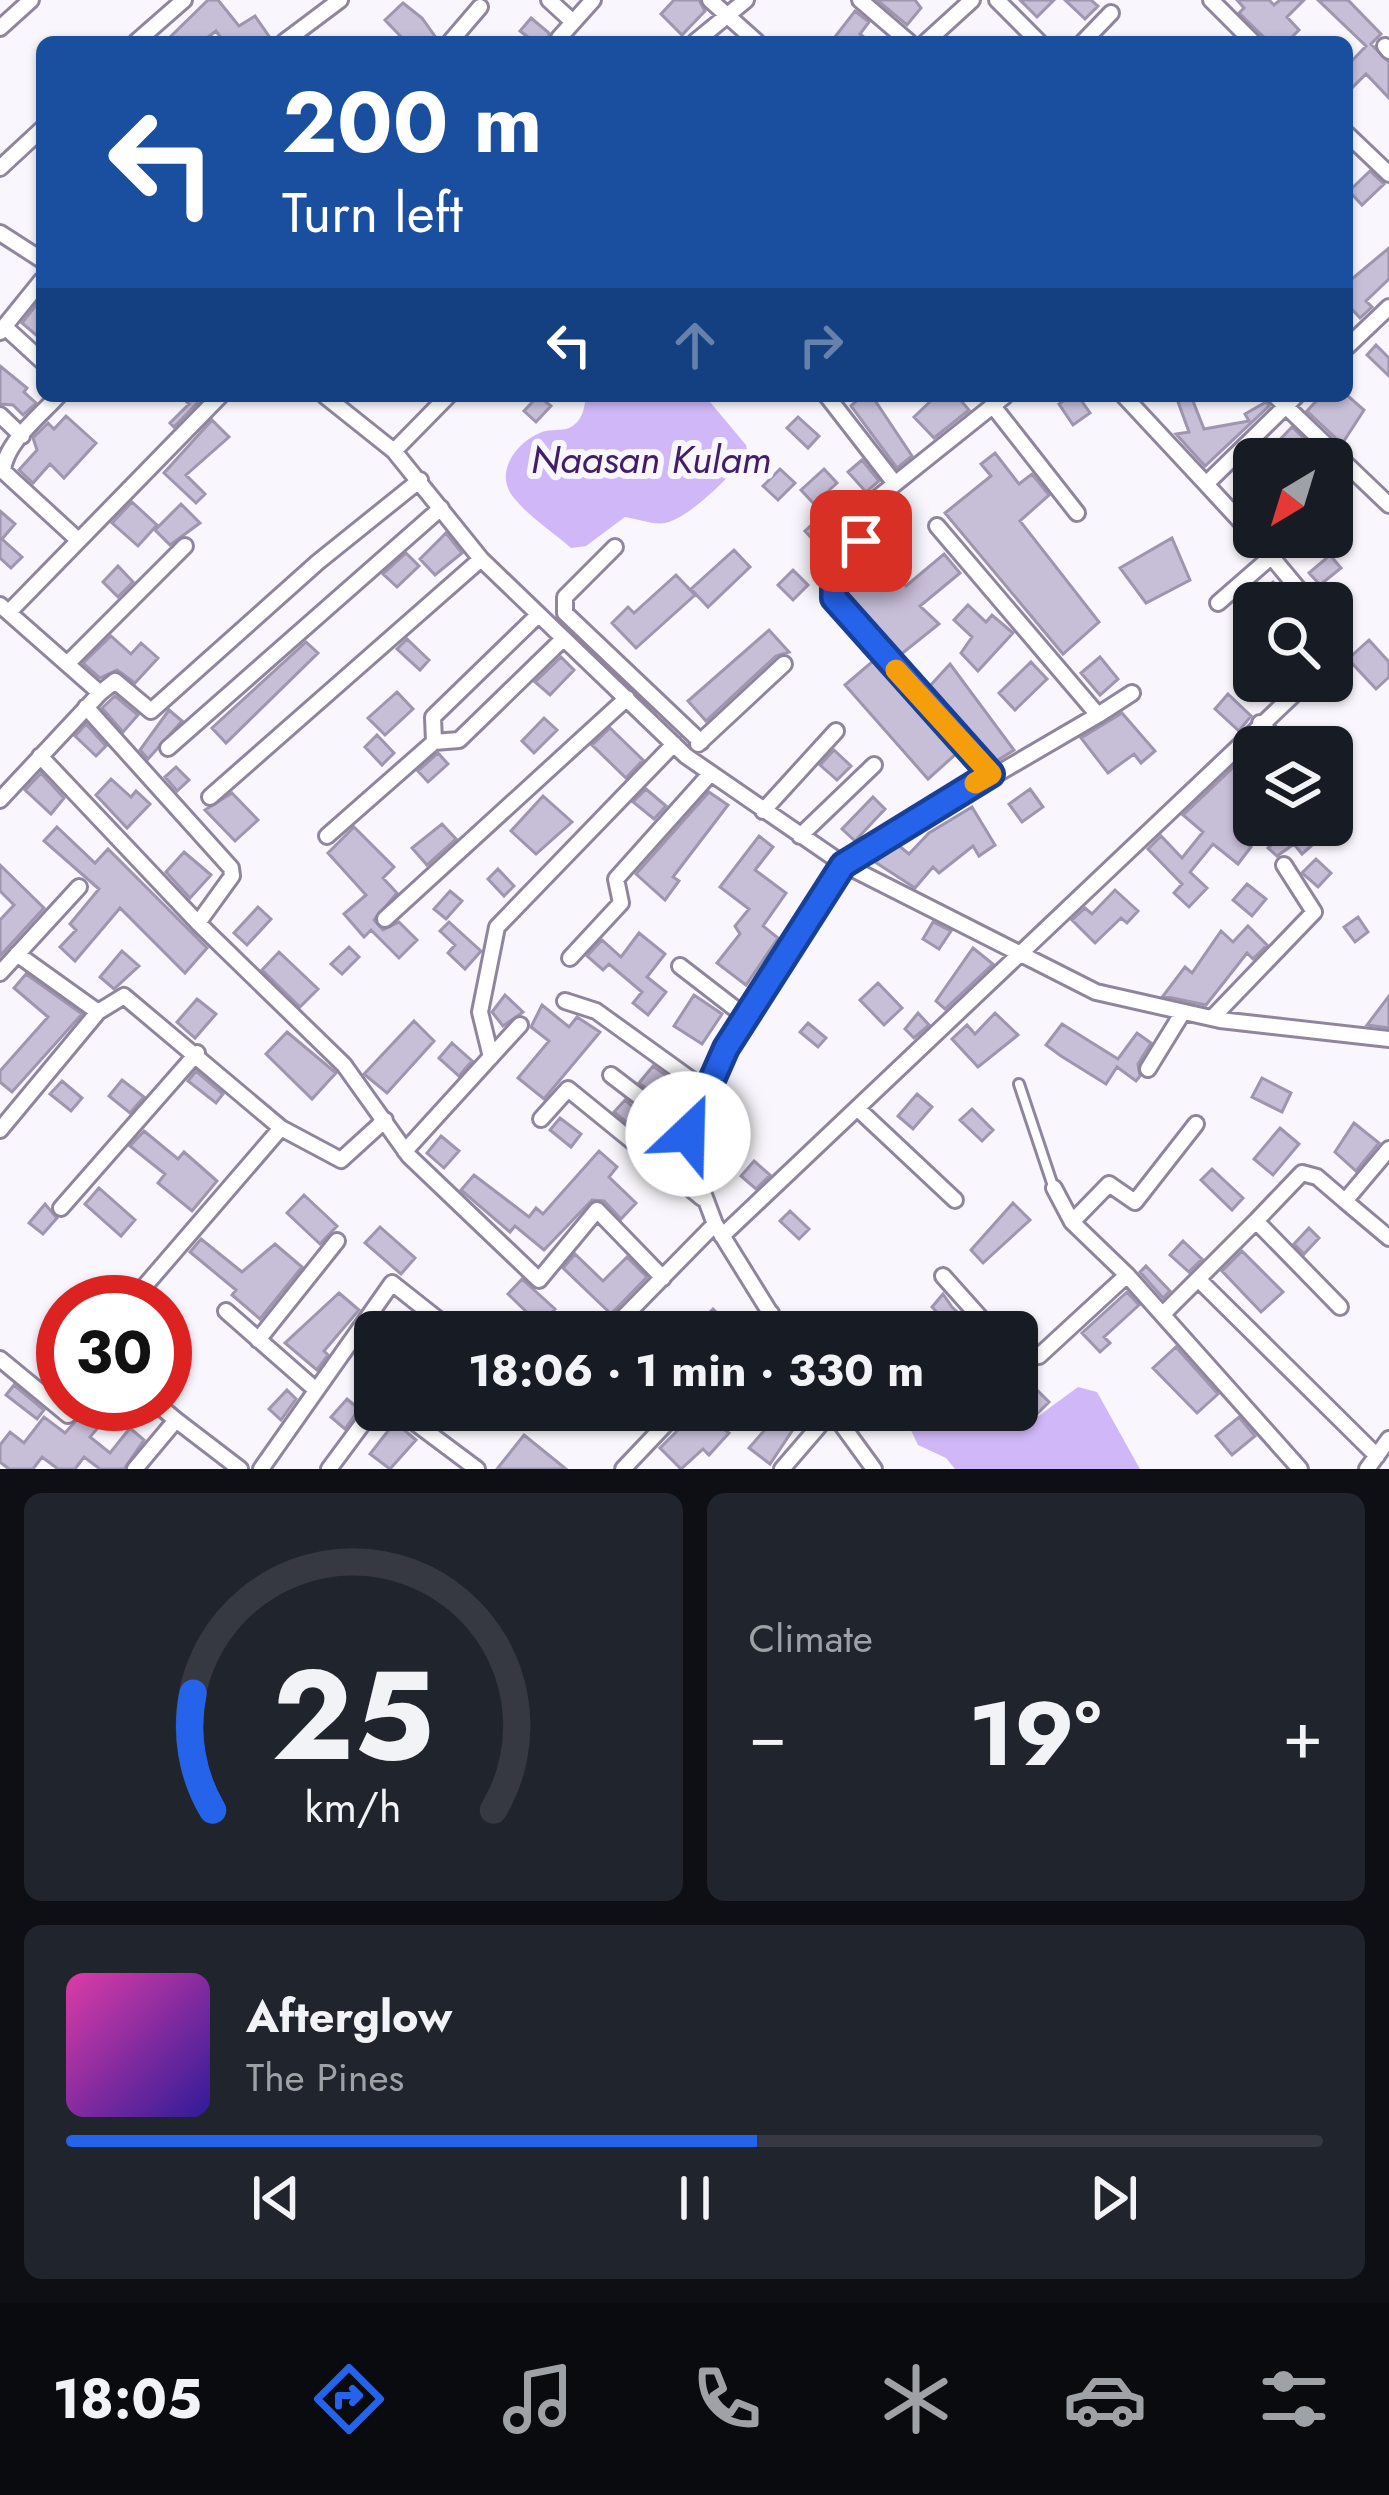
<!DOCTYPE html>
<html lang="en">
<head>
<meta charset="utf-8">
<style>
	body { margin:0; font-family:Jost,sans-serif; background:#20242c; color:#f1f3f6; height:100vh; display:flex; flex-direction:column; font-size:45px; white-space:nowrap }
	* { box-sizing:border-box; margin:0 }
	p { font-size:39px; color:#9ea1a6 }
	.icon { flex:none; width:66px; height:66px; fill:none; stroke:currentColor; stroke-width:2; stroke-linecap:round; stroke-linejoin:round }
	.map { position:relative; height:1469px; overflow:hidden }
	.side { display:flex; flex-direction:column; gap:24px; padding:24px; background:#0d0f14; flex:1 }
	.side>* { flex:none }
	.banner { position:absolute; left:36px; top:36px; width:1317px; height:366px; border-radius:18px; box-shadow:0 3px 9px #0004; background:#1a4fa0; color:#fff; overflow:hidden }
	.needle { width:78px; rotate:218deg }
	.tools { position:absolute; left:1233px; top:438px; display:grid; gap:24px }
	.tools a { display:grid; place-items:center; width:120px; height:120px; border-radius:18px; background:#171b24; box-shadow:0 3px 9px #0004; font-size:60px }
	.speed { position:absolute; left:36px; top:1275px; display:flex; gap:24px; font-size:60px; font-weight:700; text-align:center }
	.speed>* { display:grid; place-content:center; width:156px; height:156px; border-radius:50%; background:#171b24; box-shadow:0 3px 9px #0004; line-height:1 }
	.speed .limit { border:18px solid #d22; background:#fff; color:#111 }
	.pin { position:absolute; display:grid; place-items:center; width:102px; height:102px; color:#fff; margin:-51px; border-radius:24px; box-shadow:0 6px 18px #0006 }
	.me { position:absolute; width:132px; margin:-66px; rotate:24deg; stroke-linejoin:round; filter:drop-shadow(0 0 9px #0008) }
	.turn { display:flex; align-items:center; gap:42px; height:252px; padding:0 48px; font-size:54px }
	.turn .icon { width:156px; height:156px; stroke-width:2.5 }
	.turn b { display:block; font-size:84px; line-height:102px }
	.lanes { display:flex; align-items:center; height:114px; padding:0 48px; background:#0003; justify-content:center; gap:60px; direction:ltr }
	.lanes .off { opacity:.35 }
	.big { font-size:90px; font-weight:700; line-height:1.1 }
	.side .widget { flex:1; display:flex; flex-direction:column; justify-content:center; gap:18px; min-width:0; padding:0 42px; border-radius:18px; background:#20242c }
	.side .dial { align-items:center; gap:0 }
	.dial svg { height:312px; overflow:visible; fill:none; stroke:#363941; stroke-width:7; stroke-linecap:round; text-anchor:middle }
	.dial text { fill:#f1f3f6; stroke:none }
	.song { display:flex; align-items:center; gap:36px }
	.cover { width:144px; height:144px; border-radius:18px; background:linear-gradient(135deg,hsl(320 70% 55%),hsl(250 70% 35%)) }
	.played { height:12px; border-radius:6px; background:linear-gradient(90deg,#2563eb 55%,#363941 55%) }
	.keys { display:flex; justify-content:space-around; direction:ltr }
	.heat { display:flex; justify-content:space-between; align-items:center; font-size:66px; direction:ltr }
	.side .tiles { flex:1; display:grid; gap:24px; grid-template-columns:1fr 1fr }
	.widget:last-child { grid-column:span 2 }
	.trip { position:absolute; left:354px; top:1311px; width:684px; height:120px; border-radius:18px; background:#171b24; box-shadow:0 3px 9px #0004; font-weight:700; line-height:120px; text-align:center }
	.tabs { display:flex; height:192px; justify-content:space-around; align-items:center; background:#090b0e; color:#9ea1a6 }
	.tabs .icon { width:84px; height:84px }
	.tabs .active { color:#2563eb }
	.tabs b { font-size:54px; color:#f1f3f6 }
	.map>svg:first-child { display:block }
	.water { fill:#d0b8f8 }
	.building { fill:#c7bed8; stroke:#9e95ae; stroke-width:3 }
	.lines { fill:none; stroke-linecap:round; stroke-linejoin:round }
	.service-casing { stroke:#8f869e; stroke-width:14 }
	.minor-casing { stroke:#8f869e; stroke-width:20 }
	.service { stroke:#fff; stroke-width:8 }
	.minor { stroke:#fff; stroke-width:14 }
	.route-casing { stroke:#184099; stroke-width:30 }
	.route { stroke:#2563eb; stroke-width:21 }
	.slow { stroke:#f59e0b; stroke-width:21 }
	.labels { text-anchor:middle; stroke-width:12; stroke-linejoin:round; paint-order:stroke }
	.water-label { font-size:39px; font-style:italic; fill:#411e67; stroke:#f9f7fd }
</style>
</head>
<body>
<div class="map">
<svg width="1389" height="1469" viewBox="0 0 1389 1469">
	<rect width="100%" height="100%" fill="#f9f7fd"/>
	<path class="water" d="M586 396H705L746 445 748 455C732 474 690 518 665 523 654 525 637 519 625 517L586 546 571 548C553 532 529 517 514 498 493 473 516 442 542 432 551 429 561 431 569 428 583 421 584 409 586 396Z
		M1078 1387 1097 1392 1140 1469H955L946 1458 918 1445 909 1426 891 1421 892 1410H990L1012 1428H1022Z"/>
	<path class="building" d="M208 0H218L239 26 255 16 273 42H224L216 31 202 42H165Z
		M674 0H699L705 11 682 35 661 14Z
		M877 0H915L921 8 907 25Z
		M1020 0H1054L1037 17Z
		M1065 0H1091L1098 6 1085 19Z
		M1237 0H1269L1274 5 1280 0H1304L1287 17 1299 30 1287 42H1269L1239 13 1244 8Z
		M1318 0H1348L1381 34 1371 44 1389 62V98L1366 74 1347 93V66L1366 46Z
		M403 3 422 18 439 42H406L385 20Z
		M855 11 869 22 860 34 870 42H831Z
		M531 18 549 33V42H534L520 31Z
		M1370 171 1384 184 1362 205 1349 191Z
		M1389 248V279L1366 301 1372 307 1360 318 1347 304V283Z
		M36 305 42 310V340L22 323Z
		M1376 345 1389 358V376L1367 355Z
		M0 366 27 388 24 392 36 403 23 415 13 405 0 404Z
		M180 396H204L174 427 170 423 189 404Z
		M538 396 551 406 536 422 524 411Z
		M862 396 874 399 912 456 897 468 851 406Z
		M936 396H957L969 410 934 438 914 417Z
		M1070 396H1078L1090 413 1073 425 1059 404Z
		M1191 396 1204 429 1249 421 1245 414 1266 402 1269 406 1205 466 1176 434 1189 432 1177 399Z
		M1321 396H1348L1364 410 1342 444 1307 411Z
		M66 416 96 443 64 478 50 464 33 483 19 470 37 450 33 438 48 423 54 429Z
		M798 417 819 436 808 448 787 428Z
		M212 420 229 437 186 475 205 494 196 503 164 473Z
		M1292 427 1324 458 1323 459H1287L1273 447Z
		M995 453 1019 484 1032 474 1049 495 1020 521 1099 622 1063 654 945 513 991 476 981 464Z
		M862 460 879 481 866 492 848 472Z
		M780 469 795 483 778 500 763 486Z
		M824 469 837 483 814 504 801 490Z
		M132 502 157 525 138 546 112 523Z
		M181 504 200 523 170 545 155 530Z
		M0 511 15 524 2 539 22 557 11 568 0 558Z
		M822 515 835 529 818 545 805 531Z
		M446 533 462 553 435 575 420 559Z
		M1172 538 1190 580 1146 603 1120 568Z
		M734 550 750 567 708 607 691 589Z
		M406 553 419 566 397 587 383 574Z
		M944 554 960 573 920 606 939 624 899 656 845 594 885 555 906 586Z
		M1330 555 1341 568 1320 585 1309 573Z
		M118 566 133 582 118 597 103 582Z
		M793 570 808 585 793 600 778 585Z
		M676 575 695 595 636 648 612 623 628 607 634 613Z
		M1273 582 1292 603H1249Z
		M968 605 986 622 992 615 1013 633 978 671 961 653 972 637 954 620Z
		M769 630 789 652 776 656 706 721 688 701Z
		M111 636 131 654 141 643 158 658 135 683 117 670 100 678 83 663Z
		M407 639 429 660 420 670 397 649Z
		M1369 640 1389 662V677L1376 689 1348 659Z
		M306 642 318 653 226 743 212 728Z
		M561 657 574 670 550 695 535 682Z
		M1100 657 1118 679 1100 695 1081 673Z
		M873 661 957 753 928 779 845 685Z
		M1031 662 1047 679 1015 710 999 693Z
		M950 664 1014 750 995 762 928 688Z
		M1254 681H1289L1273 699Z
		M397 692 413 709 385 735 368 718Z
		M1228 694 1251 716 1239 731 1215 709Z
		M115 696 138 715 123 732 102 708Z
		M169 710 182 721 148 759 140 750Z
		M1122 713 1155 751 1141 763 1134 754 1108 773 1081 738Z
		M544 718 557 730 534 753 522 741Z
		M86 724 106 746 96 756 75 736Z
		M610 728 643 760 626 778 592 745Z
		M377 735 394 753 382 765 365 747Z
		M834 750 851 766 837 780 820 765Z
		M438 753 448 764 428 782 418 771Z
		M1241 760 1254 771V821L1239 837 1251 847 1238 864 1213 844 1190 872 1207 888 1189 907 1174 893 1182 884 1148 849 1161 836 1182 858 1203 832 1183 815Z
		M176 767 189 780 177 791 165 777Z
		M41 773 64 798 51 814 25 790Z
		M111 779 131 797 136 791 150 804 127 828 96 795Z
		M646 789 666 806 654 819 633 802Z
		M1030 789 1043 807 1022 822 1009 804Z
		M709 792 728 805 673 877 679 881 665 900 636 874Z
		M232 793 258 820 235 841 205 810Z
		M543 796 572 822 536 854 511 831Z
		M873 797 885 809 855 841 842 829Z
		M972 807 995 845 979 856 973 846 939 873 933 867 915 888 875 862 898 845 909 854 929 833Z
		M442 824 456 839 427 865 412 848Z
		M1294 825H1335L1302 854 1294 844 1277 856 1268 848Z
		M57 827 95 863 108 849 207 948 185 973 120 908 75 961 60 947 76 930 70 924 99 889 44 841Z
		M354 827 394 867 383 878 397 893 374 920 383 930 399 922 417 940 399 958 371 930 364 937 344 914 366 895 328 853Z
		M759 836 773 847 755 870 786 893 763 926 778 938 746 985 717 963 740 934 735 926 749 909 720 887Z
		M184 852 211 875 190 898 166 872Z
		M1316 859 1331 873 1318 887 1302 873Z
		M0 865 44 908 0 956V920L14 905 0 891Z
		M498 869 514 886 504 896 488 879Z
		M1247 884 1266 899 1252 916 1233 900Z
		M1115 890 1138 911 1127 923 1121 918 1095 943 1072 920 1085 908 1092 914Z
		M450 891 462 901 446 919 434 909Z
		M258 907 271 919 247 945 234 933Z
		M1358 917 1368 932 1355 942 1344 927Z
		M449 922 481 951 465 969 448 953 455 945 440 931Z
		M933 922 951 931 939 949 923 939Z
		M1248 926 1267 945 1253 959 1247 953 1206 1005 1163 996 1185 967 1192 973 1221 931 1233 942Z
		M639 933 665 954 647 977 666 992 648 1015 633 1003 642 992 609 964 603 970 587 956 602 940 621 957Z
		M349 947 359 957 342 974 331 964Z
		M973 948 993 964 945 1009 936 1001Z
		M122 951 139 966 114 989 100 977Z
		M279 952 318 989 300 1007 262 970Z
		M26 974 82 1014 12 1092 0 1082V1071L48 1017 14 988Z
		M878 983 902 1008 884 1025 860 1000Z
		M505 995 523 1012 503 1026 492 1012Z
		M694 995 722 1014 702 1044 674 1026Z
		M1389 996V1028L1367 1025Z
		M197 999 216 1014 195 1038 177 1022Z
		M542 1005 569 1027 577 1017 600 1032 544 1099 518 1078 549 1041 531 1027Z
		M918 1013 929 1025 914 1038 905 1029Z
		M995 1013 1018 1035 978 1067 952 1039 967 1025 975 1034Z
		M414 1021 434 1041 387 1093 364 1074Z
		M808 1023 826 1038 818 1047 800 1032Z
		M1062 1024 1118 1059 1137 1033 1151 1043 1138 1064 1140 1076 1136 1081 1117 1067 1106 1084 1061 1056 1046 1045Z
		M287 1032 336 1073 312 1099 266 1054Z
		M452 1043 472 1061 459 1076 439 1058Z
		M653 1066 689 1092 676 1110 639 1083Z
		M196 1071 223 1094 216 1103 188 1081Z
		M1262 1078 1291 1093 1282 1112 1252 1097Z
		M122 1080 144 1097 130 1113 109 1096Z
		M62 1081 82 1098 71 1111 50 1094Z
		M917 1094 932 1107 913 1129 898 1116Z
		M625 1100 673 1142V1160L614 1112Z
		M972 1109 993 1130 982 1141 960 1120Z
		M720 1117 739 1130 729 1146 710 1132Z
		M560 1118 581 1134 571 1147 550 1130Z
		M1354 1123 1379 1143 1356 1171 1335 1152Z
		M1280 1128 1299 1144 1273 1175 1254 1159Z
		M144 1131 178 1159 184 1152 217 1181 192 1211 158 1183 165 1174 130 1146Z
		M441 1136 459 1151 444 1168 427 1153Z
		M599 1151 617 1167 609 1177 636 1203 621 1219 604 1201 592 1200 544 1250 515 1226 510 1232 461 1190 474 1175 529 1217 536 1208 543 1214Z
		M754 1161 770 1175 756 1189 741 1176Z
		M1212 1169 1243 1198 1232 1210 1201 1180Z
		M99 1188 135 1220 121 1236 85 1204Z
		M304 1195 337 1226 320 1244 287 1213Z
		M1013 1203 1030 1220 983 1263 971 1250Z
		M45 1204 57 1218 43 1234 29 1223Z
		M790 1211 809 1229 799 1239 780 1221Z
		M380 1227 415 1258 401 1274 365 1243Z
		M1309 1228 1319 1238 1304 1254 1294 1244Z
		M201 1239 242 1272 275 1244 302 1267 260 1319 232 1295 236 1290 190 1252Z
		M1183 1241 1202 1259 1189 1272 1170 1255Z
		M1242 1251 1283 1292 1261 1312 1222 1271Z
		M575 1254 603 1281 627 1257 647 1277 611 1314 563 1268Z
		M1146 1266 1170 1291 1163 1298 1140 1272Z
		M522 1279 555 1309 540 1325 508 1294Z
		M1127 1292 1139 1305 1104 1337 1110 1343 1100 1352 1082 1333Z
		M339 1293 359 1310 324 1351 328 1355 317 1370 285 1343Z
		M943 1294 952 1307 978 1332H956L932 1307Z
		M713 1309 736 1332H704L697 1325Z
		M1176 1347 1218 1394 1197 1413 1153 1368Z
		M14 1385 44 1410 37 1419 6 1395Z
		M1033 1386 1049 1402 1036 1415 1020 1399Z
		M287 1390 296 1399 281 1420 269 1409Z
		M347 1399 359 1409 345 1429 331 1417Z
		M91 1404H118L90 1437 110 1453 130 1428 144 1440 124 1469H100L84 1457 75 1469H58L42 1457 33 1469H9L0 1462V1445L10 1432 24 1443 44 1417 65 1433Z
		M431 1410H468L453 1428Z
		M698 1410 729 1433 709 1455 703 1449 681 1469 660 1448Z
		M782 1410 802 1416 770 1464 749 1448Z
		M1239 1417 1255 1436 1232 1455 1216 1436Z
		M395 1422 416 1440 390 1469 370 1454Z
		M524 1435 566 1469H497Z"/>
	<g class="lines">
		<defs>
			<path id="service" d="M1019 1084 1053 1186"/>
			<path id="minor" d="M549 0 573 22
				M710 0 757 42
				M860 0 909 42
				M997 0 1039 42
				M1211 0 1253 42
				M0 28 31 0
				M559 38 593 0
				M136 42 184 0
				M284 42 340 0
				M450 42 480 7
				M695 42 746 0
				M926 42 972 0
				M1083 42 1111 13
				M1385 46 1389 51
				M1347 134 1389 174
				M0 168 42 129
				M0 233 42 260
				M5 327 42 361
				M0 332 42 280
				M1347 347 1389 307
				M58 396C40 416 5 443 3 471L77 539
				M325 396 394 451 481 559 686 756 843 864 726 1048 684 1142 715 1224 782 1332
				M827 396 893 481
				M1124 396 1206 484
				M1275 396 1389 505
				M993 406 1077 513
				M0 415 22 436
				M394 451 448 396
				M1254 536 1206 484 1296 396
				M1255 537 1310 603
				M615 547 565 597V613L701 742
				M1218 603 1272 556
				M0 605 100 693 0 800
				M9 612 220 396
				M1332 630 1341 646 1332 661
				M67 664 185 546
				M100 693 115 681 151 711 318 562 420 480
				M86 707 231 868 232 876 198 923
				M1098 715 1132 693
				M1260 723 1285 747
				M434 742 459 740 563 639
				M698 744 784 664
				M168 748 441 508
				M40 756 198 923 344 1065 409 1156 539 1280 597 1210 663 1278
				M991 774 837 605 830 588 865 553 851 519 1005 396
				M210 797 481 559
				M763 811 836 731
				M327 836 434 742 433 717 537 616
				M800 836 874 765
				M843 864 1096 992 1220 1020 1389 1039
				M843 864 1098 715 937 526
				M385 919 627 698
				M17 954 98 1012 124 996 281 1128 341 1160 385 1120
				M570 958 621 903 616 879 710 774
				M680 966 746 1017
				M0 973 79 887
				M565 1001 596 1011 707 1091
				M1212 1018 1314 912 1284 865
				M491 1057 480 1012 497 927 674 744
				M1148 1069 1183 1012
				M611 1075 688 1134
				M858 1109 955 1200
				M541 1119 568 1089 702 1198
				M0 1130 98 1012
				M1389 1149 1345 1201 1389 1238
				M405 1151 520 1025
				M1054 1188 1072 1222 1127 1275 1300 1469
				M61 1208 197 1053
				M1256 1221 1302 1173 1317 1177 1345 1201
				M1072 1222 1109 1184 1135 1202 1196 1124
				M722 1236 1308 681
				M943 1276 993 1332
				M1200 1281 1377 1456
				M131 1302 281 1128
				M226 1311 316 1390
				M1163 1314 1256 1221 1340 1307
				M609 1332 715 1224
				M753 1332 771 1313
				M258 1340 337 1241
				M1017 1357 1039 1356 1127 1275
				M0 1359 68 1415
				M157 1404 176 1420
				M398 1410 477 1469
				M831 1410 874 1469
				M135 1469 176 1420 240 1469
				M261 1469 392 1283 454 1332
				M329 1469 375 1407
				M623 1469 679 1410
				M782 1469 832 1411
				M1367 1469 1389 1439"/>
		</defs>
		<use href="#service" class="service-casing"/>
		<use href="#minor" class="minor-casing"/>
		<use href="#service" class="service"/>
		<use href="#minor" class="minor"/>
	</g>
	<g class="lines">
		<defs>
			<path id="route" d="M688 1134 726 1048 843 865 991 774 834 598V581L865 553 861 541"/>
		</defs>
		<use href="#route" class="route-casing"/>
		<use href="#route" class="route"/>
		<path class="slow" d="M896 670 991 774 975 783"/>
	</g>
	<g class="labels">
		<g class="water-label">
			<text x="651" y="473">Naasan Kulam</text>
		</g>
	</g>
</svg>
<div class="tools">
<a><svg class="needle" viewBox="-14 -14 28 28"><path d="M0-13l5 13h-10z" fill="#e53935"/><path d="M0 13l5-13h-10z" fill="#9ea1a6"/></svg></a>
<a><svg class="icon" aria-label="search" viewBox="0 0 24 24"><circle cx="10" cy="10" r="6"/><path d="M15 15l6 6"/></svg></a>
<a><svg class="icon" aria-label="layers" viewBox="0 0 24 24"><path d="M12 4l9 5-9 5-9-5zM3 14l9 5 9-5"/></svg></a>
</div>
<div class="speed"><div class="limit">30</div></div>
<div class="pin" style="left:861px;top:541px;background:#d93025"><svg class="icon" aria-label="arrive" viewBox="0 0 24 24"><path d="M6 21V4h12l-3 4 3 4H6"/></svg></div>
<svg class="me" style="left:688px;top:1134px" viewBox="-20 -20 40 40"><circle r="19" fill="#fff"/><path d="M0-13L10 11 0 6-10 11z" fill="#2563eb"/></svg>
<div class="trip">18:06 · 1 min · 330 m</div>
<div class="banner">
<div class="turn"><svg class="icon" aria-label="left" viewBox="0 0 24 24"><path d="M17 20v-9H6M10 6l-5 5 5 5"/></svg><div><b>200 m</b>Turn left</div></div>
<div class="lanes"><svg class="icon" aria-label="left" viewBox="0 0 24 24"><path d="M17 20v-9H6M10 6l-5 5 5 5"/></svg><svg class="icon off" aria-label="ahead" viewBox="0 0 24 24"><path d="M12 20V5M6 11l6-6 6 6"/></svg><svg class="icon off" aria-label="right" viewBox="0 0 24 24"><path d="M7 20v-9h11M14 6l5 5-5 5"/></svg></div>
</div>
</div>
<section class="side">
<div class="tiles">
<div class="widget dial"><svg viewBox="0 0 100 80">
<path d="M14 69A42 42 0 1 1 86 69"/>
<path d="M14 69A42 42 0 0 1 9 39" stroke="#2563eb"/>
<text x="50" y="56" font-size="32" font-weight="700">25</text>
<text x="50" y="72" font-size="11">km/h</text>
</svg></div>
<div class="widget"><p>Climate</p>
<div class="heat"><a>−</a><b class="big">19°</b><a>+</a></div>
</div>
<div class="widget">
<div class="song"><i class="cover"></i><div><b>Afterglow</b><p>The Pines</p></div></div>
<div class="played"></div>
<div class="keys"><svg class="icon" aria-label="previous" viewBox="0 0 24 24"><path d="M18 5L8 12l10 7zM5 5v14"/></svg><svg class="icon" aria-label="pause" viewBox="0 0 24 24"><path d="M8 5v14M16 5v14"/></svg><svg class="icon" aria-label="next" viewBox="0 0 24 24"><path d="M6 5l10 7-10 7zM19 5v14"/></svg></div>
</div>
</div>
</section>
<nav class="tabs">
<b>18:05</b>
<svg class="icon active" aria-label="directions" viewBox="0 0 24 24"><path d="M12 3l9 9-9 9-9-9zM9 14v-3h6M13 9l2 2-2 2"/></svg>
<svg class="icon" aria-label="music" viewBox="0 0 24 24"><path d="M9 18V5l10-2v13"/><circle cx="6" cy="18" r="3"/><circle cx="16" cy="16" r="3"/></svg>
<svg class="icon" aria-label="phone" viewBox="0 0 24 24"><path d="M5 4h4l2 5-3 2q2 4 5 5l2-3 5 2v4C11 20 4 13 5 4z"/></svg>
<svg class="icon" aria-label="climate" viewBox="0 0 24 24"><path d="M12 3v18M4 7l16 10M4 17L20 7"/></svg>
<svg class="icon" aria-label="car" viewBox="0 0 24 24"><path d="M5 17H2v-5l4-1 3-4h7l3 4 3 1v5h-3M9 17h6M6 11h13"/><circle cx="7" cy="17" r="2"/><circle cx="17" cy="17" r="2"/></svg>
<svg class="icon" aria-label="filters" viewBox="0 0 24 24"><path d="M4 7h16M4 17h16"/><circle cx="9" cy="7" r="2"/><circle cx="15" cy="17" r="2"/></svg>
</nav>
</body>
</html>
